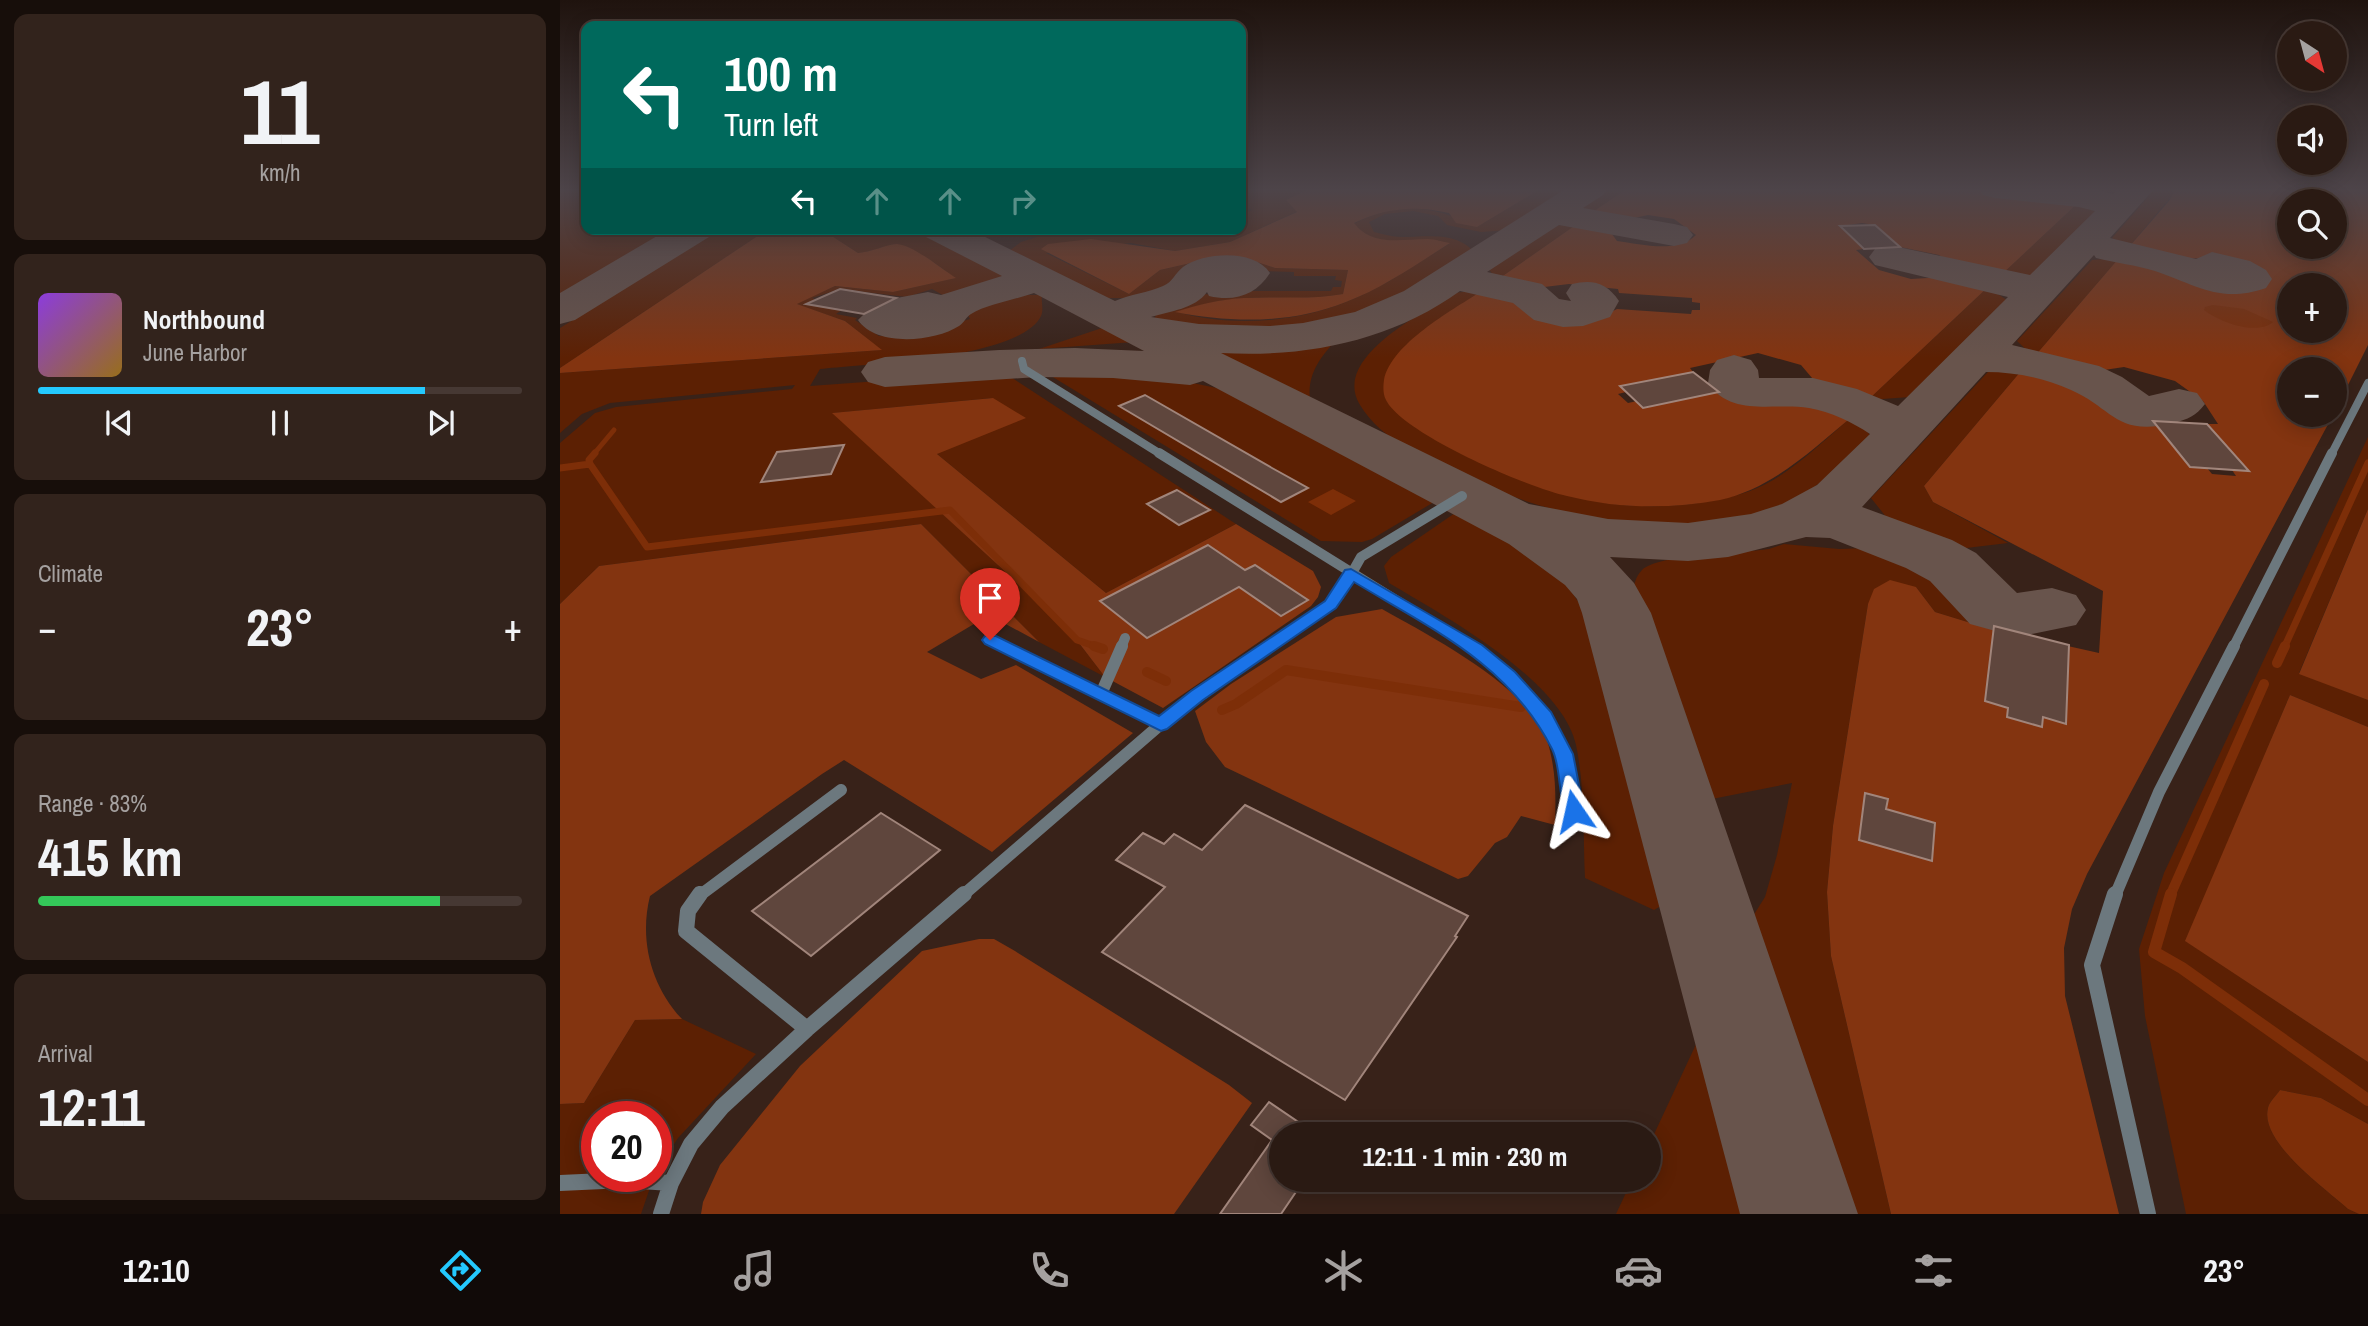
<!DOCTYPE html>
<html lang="en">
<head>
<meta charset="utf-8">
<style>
	body { margin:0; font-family:"Archivo Narrow",sans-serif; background:#32231c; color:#f1f3f6; height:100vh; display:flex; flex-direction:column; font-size:26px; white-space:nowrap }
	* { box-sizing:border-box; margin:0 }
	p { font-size:23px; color:#a5a1a0 }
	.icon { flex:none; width:38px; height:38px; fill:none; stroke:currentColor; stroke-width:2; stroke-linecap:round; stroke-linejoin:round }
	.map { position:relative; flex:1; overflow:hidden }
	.drawer { display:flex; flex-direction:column; gap:14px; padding:14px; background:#170e0a; width:560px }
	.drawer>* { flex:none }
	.guide { position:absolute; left:21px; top:21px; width:665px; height:214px; border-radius:14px; box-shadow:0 4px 18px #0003,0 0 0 2px #463833; background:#00695c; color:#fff; overflow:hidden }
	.needle { width:46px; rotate:144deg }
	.fabs { position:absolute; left:1717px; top:21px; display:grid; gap:14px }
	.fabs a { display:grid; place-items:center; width:70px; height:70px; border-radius:50%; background:#2a1a13; box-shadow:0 4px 18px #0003,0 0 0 2px #463833; font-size:35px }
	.speed { position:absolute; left:21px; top:1101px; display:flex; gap:14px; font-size:35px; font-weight:700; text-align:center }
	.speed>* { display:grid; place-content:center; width:91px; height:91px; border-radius:50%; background:#2a1a13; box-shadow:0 4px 18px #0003,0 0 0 2px #463833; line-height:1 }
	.speed .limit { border:10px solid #d22; background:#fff; color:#111 }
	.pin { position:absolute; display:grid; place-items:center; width:60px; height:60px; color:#fff; margin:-72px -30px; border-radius:50% 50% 50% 0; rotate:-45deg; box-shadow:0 0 7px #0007 }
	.pin .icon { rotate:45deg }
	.me { position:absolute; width:77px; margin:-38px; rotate:349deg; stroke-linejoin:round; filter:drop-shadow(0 0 5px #0008) }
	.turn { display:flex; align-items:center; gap:24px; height:147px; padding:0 28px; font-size:32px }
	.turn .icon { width:91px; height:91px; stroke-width:2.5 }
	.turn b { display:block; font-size:49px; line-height:60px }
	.lanes { display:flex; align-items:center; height:66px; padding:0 28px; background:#0003; justify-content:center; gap:35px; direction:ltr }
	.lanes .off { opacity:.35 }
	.big { font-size:52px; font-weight:700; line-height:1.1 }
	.drawer .card { flex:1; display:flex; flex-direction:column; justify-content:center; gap:10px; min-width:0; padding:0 24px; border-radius:14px; background:#32231c }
	.drawer .dial { align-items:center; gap:0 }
	.dial b { font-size:91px; line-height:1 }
	.song { display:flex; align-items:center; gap:21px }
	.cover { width:84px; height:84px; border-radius:10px; background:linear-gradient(135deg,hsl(270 70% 55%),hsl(40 70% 35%)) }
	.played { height:7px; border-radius:4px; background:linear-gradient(90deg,#24c9fe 80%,#463833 80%) }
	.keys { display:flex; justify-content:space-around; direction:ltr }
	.heat { display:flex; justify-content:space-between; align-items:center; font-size:38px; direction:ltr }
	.charge { height:10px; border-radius:5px; background:linear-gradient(90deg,#34c759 83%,#463833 0) }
	.trip { position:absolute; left:709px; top:1122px; width:392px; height:70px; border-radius:35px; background:#2a1a13; box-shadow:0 4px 18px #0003,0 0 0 2px #463833; font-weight:700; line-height:70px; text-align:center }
	.menu { display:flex; height:112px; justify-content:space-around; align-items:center; background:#110a08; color:#a5a1a0 }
	.menu .icon { width:49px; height:49px }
	.menu .active { color:#24c9fe }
	.menu b { font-size:32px; color:#f1f3f6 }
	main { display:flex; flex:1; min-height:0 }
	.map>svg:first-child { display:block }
	.green { fill:#5c2003 }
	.forest { fill:#833410; fill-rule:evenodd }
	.water { fill:#7d2e08 }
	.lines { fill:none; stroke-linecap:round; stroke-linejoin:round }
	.stream-far3 { stroke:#7d2e08; stroke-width:5 }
	.stream-far2 { stroke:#7d2e08; stroke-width:7 }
	.stream-far1 { stroke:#7d2e08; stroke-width:10 }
	.stream { stroke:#7d2e08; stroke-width:12 }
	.taxiway { fill:#68544c; fill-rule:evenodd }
	.building { fill:#5f463d; stroke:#a1857b; stroke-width:2 }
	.lane-far3 { stroke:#6c787e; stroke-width:8 }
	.lane-far2 { stroke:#6c787e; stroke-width:10 }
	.lane-far1 { stroke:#6c787e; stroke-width:12 }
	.lane { stroke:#6c787e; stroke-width:16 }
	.route { fill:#1a73e8; stroke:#114b97; stroke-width:2 }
</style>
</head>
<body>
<main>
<section class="drawer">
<div class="card dial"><b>11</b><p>km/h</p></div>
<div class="card">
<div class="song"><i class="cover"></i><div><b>Northbound</b><p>June Harbor</p></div></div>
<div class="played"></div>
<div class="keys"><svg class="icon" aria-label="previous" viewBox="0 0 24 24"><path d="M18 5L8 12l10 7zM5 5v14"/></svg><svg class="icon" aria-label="pause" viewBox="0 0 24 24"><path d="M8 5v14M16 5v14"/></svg><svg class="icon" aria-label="next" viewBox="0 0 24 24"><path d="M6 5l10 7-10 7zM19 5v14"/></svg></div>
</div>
<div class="card"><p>Climate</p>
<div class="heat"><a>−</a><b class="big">23°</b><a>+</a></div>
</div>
<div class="card"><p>Range · 83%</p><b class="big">415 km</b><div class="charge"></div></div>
<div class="card"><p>Arrival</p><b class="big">12:11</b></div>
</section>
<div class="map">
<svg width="1808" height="1214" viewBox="0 0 1808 1214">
	<rect width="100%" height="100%" fill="#382219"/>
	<path class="green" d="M0 188H26V229H112L0 294Z
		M681 188H751L726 200 738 211 670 242 615 251 571 243 486 253 569 294 600 270 653 258H685L715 268 788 270 783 294C751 300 718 297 686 298 662 299 639 305 617 312 670 327 734 323 786 302 823 288 856 264 889 244 853 231 826 256 793 224 839 201 872 205 917 227L982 188H999L1005 194 949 230 921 232 887 225 878 216 853 211 825 214 809 222 814 232C823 234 833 237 841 237 866 237 896 231 914 252 887 269 859 288 830 302 757 337 672 341 594 321L598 308 638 294 671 295 683 291H771L773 287H781L782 281 775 280 776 276H734V272L704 271 683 263H652L621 273 612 285 576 298H545L449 251 461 242 497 231 516 234 535 229H602L616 233 630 229H681V214L693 210 681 206Z
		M1048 188H1068L1031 213 1021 206Z
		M1592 188H1612L1613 194 1568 248 1552 238 1590 195Z
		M1519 202 1537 213 1474 276 1439 277Z
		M1017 224 937 280 928 268 990 226Z
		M160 229H208L0 368V328Z
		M261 229H354L444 274 432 286 388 298 372 289 347 297 280 289 252 298 282 310 276 314 297 318 295 320 319 336 356 335 410 319 405 309 451 295H482C481 301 484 310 481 316 460 359 304 364 260 369L250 386 443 372 676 524 546 593 377 454 432 398 273 413 509 630 545 677 479 642 361 524 39 566 0 604V443L35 413 56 407 232 389 235 385 50 403 22 414 0 433V373L321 350 285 321 236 304 275 286 333 292 395 278C382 268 347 241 331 245 320 247 311 252 298 253Z
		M1559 258 1474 357 1457 341 1532 260Z
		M1428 287 1448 301 1350 397 1308 400Z
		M920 292 846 345 827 402C872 449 936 466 997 486 1014 492 1034 502 1052 504 1097 509 1147 506 1190 491 1229 477 1261 442 1293 416L1310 435C1291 453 1273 475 1251 489 1149 554 1000 523 899 474 863 456 822 441 800 405 776 366 835 330 861 313 870 307 879 299 888 295 897 291 910 292 920 292Z
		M545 327 574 342 479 349Z
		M776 340C760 358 747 374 750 400L654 353Z
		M483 371 609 378 666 390 874 502 812 539 802 542 761 541Z
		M1461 371 1364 486 1373 502 1448 543 1398 549 1331 523 1311 498 1428 372Z
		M1808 437V509L1739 673 1808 700V727L1730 695 1626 941 1808 1062V1124L1761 1098 1720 1090C1716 1096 1709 1102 1708 1108 1699 1142 1766 1189 1788 1209L1799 1214H1626L1585 1016 1579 949 1604 873Z
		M895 513C929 531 978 554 1003 582 1033 614 1042 656 1055 697 1076 762 1094 827 1112 892L1106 903 1094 910 1025 878C1023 834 1025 788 1016 745 1001 679 884 616 829 583L824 566 831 557Z
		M1224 544 1279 549 1310 548 1378 573 1427 628 1375 612 1356 587 1308 604 1273 826 1267 892 1271 956 1331 1214H1274L1188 924 1205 897 1217 855 1232 783 1147 800 1085 623 1072 595C1074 586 1075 577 1082 570 1098 554 1183 553 1209 549Z
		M122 1019 196 1054 118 1138 96 1172V1116H37V1176H94L81 1214H0V1104L24 1103 75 1020Z
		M1145 1025 1179 1135 1194 1214H1056L1072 1180H1088L1089 1145Z"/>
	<path class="forest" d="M751 188H982L917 227 896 223 889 213C855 205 825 208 794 223 813 247 840 239 868 239 875 239 883 242 890 243 857 264 823 288 786 302 731 324 672 323 615 312 637 305 661 299 684 298 717 296 750 300 783 294L788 270 715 268 685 258H653L600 270 569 294 481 249 488 244 531 239 615 251 670 242 737 212 726 200Z
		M1068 188H1424L1454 196 1483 195 1519 202 1439 277 1395 267 1379 255 1340 247 1315 225 1302 223 1281 226 1304 249 1296 250 1319 270 1351 279 1384 277 1428 287 1308 400 1258 385 1241 365 1198 353 1130 368 1133 372 1060 386 1066 392 1058 394 1068 403 1077 401 1084 407 1159 392 1196 402 1242 400 1293 416C1251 450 1214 488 1160 500 1124 507 1085 508 1049 504 1035 502 1020 499 1007 496 969 488 843 434 826 400 823 394 823 387 824 380 831 344 891 311 920 292L957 299 970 314 1004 322 1039 318 1057 309 1131 314 1132 310H1140V303L1132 302V298L1059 293 1058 289 1009 284 976 288 937 280 1017 224 1049 230 1057 241C1081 244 1117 254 1136 235L1114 219 1088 215 1064 220 1031 213Z
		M1612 188H1808V345L1775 411 1774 369H1729V415H1773L1527 874 1512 909 1504 948 1505 996 1559 1214H1331L1271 956 1267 892 1273 826 1308 604 1314 589 1330 580 1356 587 1375 612 1427 628 1539 653 1543 591 1373 502 1364 486 1461 371 1518 386 1543 405 1593 421 1630 467 1647 468 1652 474 1676 476 1672 470 1688 471 1647 424H1658L1643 401 1615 381 1564 367 1531 372 1474 357 1559 258 1605 268 1625 279 1669 289 1702 287 1708 277 1669 257 1620 259 1568 248 1609 201 1613 194ZM1729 201H1774V247H1729ZM1729 285H1774V331H1729Z
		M208 229H261L298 253C311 252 328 244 337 244 353 245 382 269 396 278L333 292 275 286 237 304 285 321 322 350 0 373V368Z
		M433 398 466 418 377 454 546 593 676 524 753 571 761 587 758 597 751 606 603 708 545 677 509 630 272 413Z
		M1808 509V700L1739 674Z
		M361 524 479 642 429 615 367 652 421 679 456 665 573 733 432 852 284 760 262 774 90 896C79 940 91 986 122 1019L75 1020 24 1103 0 1104V604L39 566Z
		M822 609C870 636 969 687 987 740 996 769 996 795 995 825L961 816 947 837 935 843 908 876 898 879 665 767 646 742 635 711 671 684 776 617Z
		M1730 695 1808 727V1062L1625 941Z
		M419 939H434L455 951 669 1085 692 1103 614 1214H141L143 1202 160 1165 240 1066 362 951Z"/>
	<path class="water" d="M1653 305 1684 309 1713 322C1697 336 1659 322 1644 310L1645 307Z
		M773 489 796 501 771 515 748 502Z
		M1720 1090 1761 1098 1808 1124V1214H1799L1788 1209C1766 1189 1699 1142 1708 1108 1709 1102 1716 1096 1720 1090Z"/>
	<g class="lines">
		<path class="stream-far3" d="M33 455 54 430"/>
		<path class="stream-far2" d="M35 453 29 460 30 464 87 547 390 510 517 640 540 648
			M0 468 30 464
			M1724 648 1808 463"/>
		<path class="stream-far1" d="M534 646 543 649
			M1717 663 1725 646
			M587 672 606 681
			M662 710 676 704 726 670 961 707
			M1610 896 1704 684"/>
		<path class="stream" d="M1611 894 1594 952 1622 968 1808 1100"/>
		<path class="taxiway" d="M1007 188H1048L1043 195 1023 208 1114 224 1127 227 1133 235 1127 243 1114 246 999 225 927 272 982 284 999 299 1011 301 1006 293 1012 284C1033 279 1047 283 1059 301L1050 317 1023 326 1003 327 974 320 953 303 900 291C831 341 745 358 661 353L969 504 1048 519 1128 523 1191 514 1222 504 1257 485 1310 434C1292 422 1271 412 1249 408 1214 402 1172 418 1148 383L1150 370 1157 360 1174 355 1191 360 1198 370 1199 378H1253L1297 389 1338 406 1448 297 1315 265 1309 257 1315 249 1329 245 1470 275 1535 211 1519 207 1435 198 1423 195 1418 188H1530L1553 194 1559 188H1595L1550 238 1636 259 1652 252 1690 261 1706 270 1712 279 1706 288C1660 304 1637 285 1595 271 1576 265 1556 263 1536 258L1534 255 1452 345 1539 366 1562 377 1589 396 1619 389 1637 393 1645 404C1636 416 1628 419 1614 423 1556 437 1554 409 1511 390 1484 378 1455 372 1426 372L1302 507 1392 540 1416 553 1457 593 1492 588 1516 595 1526 610 1516 625 1457 637 1410 624 1370 581 1346 568 1270 538 1246 537 1168 557 1128 561 1050 557 1074 583 1091 613 1298 1214H1180L1022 613 1017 599 1005 585 949 544 643 381 630 385 553 378 477 377 325 387 308 382 301 372 308 362 325 357 439 350 515 348 584 351 474 293C454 300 428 304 411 314 406 317 404 323 399 326 374 342 316 347 298 320L316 302 368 292 381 295 442 276 366 237 361 229H409L555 301C570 294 588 293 603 286 613 282 615 273 623 267 645 252 694 249 710 273 696 295 675 302 649 296L647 292C635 309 610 311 591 317L639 324 709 326 743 323 795 312 844 291Z
			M109 229H154L149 237 15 320 0 324V293Z"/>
	</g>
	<path class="building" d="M1315 225 1340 247 1304 249 1280 226Z
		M280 289 336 298 304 314 246 304Z
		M1133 372 1159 392 1083 408 1060 386Z
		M585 395 712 468 748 488 721 502 559 406Z
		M1593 421 1647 424 1689 471 1630 467Z
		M284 445 271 474 201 482 217 452Z
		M617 490 650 510 619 525 587 504Z
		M648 545 685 570 695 565 748 600 721 616 679 587 587 638 540 601Z
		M1434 626 1509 645 1506 724 1483 717 1482 727 1447 717 1448 708 1425 701Z
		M1305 793 1328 799 1326 809 1375 823 1372 861 1299 840Z
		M685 805 908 916 895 936 897 937 785 1100 542 952 605 887 556 860 583 833 604 844 614 834 642 850Z
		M321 813 380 850 251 956 192 911Z
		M709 1102 756 1134H721V1180H744L721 1214H660L712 1140 691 1125Z"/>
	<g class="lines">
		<path class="lane-far3" d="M462 361 464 369 602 455
			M1771 455 1808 383"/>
		<path class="lane-far2" d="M599 453 913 648
			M431 640 447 648
			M561 648 565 638
			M706 648 770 605 779 596 801 557 902 496
			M1673 648 1772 453"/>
		<path class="lane-far1" d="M443 646 601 724
			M910 646C980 694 1000 729 1014 811
			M541 694 562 646
			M139 896 281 790
			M402 896 601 724 708 646
			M1555 896 1599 792 1674 646"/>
		<path class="lane" d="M140 894 128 911 126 931 247 1029
			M1555 894 1532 965 1588 1214
			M0 1183 65 1180 111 1183
			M101 1214 111 1183 131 1144 162 1107 247 1029 404 894"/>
	</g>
	<linearGradient id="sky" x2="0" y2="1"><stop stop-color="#1f130e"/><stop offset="0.53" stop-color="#4d4449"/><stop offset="1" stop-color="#4d4449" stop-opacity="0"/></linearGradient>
	<rect width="1808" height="358" fill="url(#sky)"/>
	<path class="route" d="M791 569 922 645 955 672 991 712 1013 754 1024 811 1021 816 1014 819 1007 816C997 796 1002 769 992 749 949 664 872 629 794 582L776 608 643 700 607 729 601 731 425 644 422 640 425 636H436L599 716 631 691 765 601 785 570Z"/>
</svg>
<div class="fabs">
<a><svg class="needle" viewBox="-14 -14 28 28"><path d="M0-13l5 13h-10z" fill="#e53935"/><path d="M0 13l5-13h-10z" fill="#a5a1a0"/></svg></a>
<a><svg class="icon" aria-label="sound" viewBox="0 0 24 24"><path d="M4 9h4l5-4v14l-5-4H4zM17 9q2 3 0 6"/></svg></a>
<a><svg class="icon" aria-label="search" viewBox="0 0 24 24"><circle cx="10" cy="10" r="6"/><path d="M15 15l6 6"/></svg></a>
<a>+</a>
<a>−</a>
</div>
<div class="speed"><div class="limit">20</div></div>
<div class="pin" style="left:430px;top:640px;background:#d93025"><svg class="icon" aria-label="arrive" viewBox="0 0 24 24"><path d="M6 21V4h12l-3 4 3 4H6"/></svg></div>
<svg class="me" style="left:1014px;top:811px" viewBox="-20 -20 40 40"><path d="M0-17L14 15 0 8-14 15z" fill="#1a73e8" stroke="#fff" stroke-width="4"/></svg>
<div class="trip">12:11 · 1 min · 230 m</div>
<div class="guide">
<div class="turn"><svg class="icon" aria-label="left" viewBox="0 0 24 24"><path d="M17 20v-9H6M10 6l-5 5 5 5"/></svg><div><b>100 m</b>Turn left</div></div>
<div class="lanes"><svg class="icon" aria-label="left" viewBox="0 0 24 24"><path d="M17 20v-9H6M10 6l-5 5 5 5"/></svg><svg class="icon off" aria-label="ahead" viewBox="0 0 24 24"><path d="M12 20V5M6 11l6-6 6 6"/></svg><svg class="icon off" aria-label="ahead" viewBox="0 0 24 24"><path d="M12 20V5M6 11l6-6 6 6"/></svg><svg class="icon off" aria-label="right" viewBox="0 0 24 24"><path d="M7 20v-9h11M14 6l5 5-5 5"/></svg></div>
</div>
</div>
</main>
<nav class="menu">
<b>12:10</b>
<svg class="icon active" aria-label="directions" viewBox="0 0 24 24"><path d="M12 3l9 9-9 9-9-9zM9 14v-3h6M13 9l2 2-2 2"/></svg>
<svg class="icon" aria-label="music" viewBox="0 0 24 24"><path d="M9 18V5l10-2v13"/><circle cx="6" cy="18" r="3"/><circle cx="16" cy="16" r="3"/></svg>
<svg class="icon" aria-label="phone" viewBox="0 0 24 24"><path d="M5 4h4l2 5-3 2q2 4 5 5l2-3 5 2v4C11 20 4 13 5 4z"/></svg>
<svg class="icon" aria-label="climate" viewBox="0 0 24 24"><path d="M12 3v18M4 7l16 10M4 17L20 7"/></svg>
<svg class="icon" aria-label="car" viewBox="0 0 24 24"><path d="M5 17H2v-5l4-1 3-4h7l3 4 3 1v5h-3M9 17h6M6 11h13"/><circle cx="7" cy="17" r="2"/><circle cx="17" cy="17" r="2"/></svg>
<svg class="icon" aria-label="filters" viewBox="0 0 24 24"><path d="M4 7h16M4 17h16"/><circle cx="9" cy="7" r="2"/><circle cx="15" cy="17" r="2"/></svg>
<b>23°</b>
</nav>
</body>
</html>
